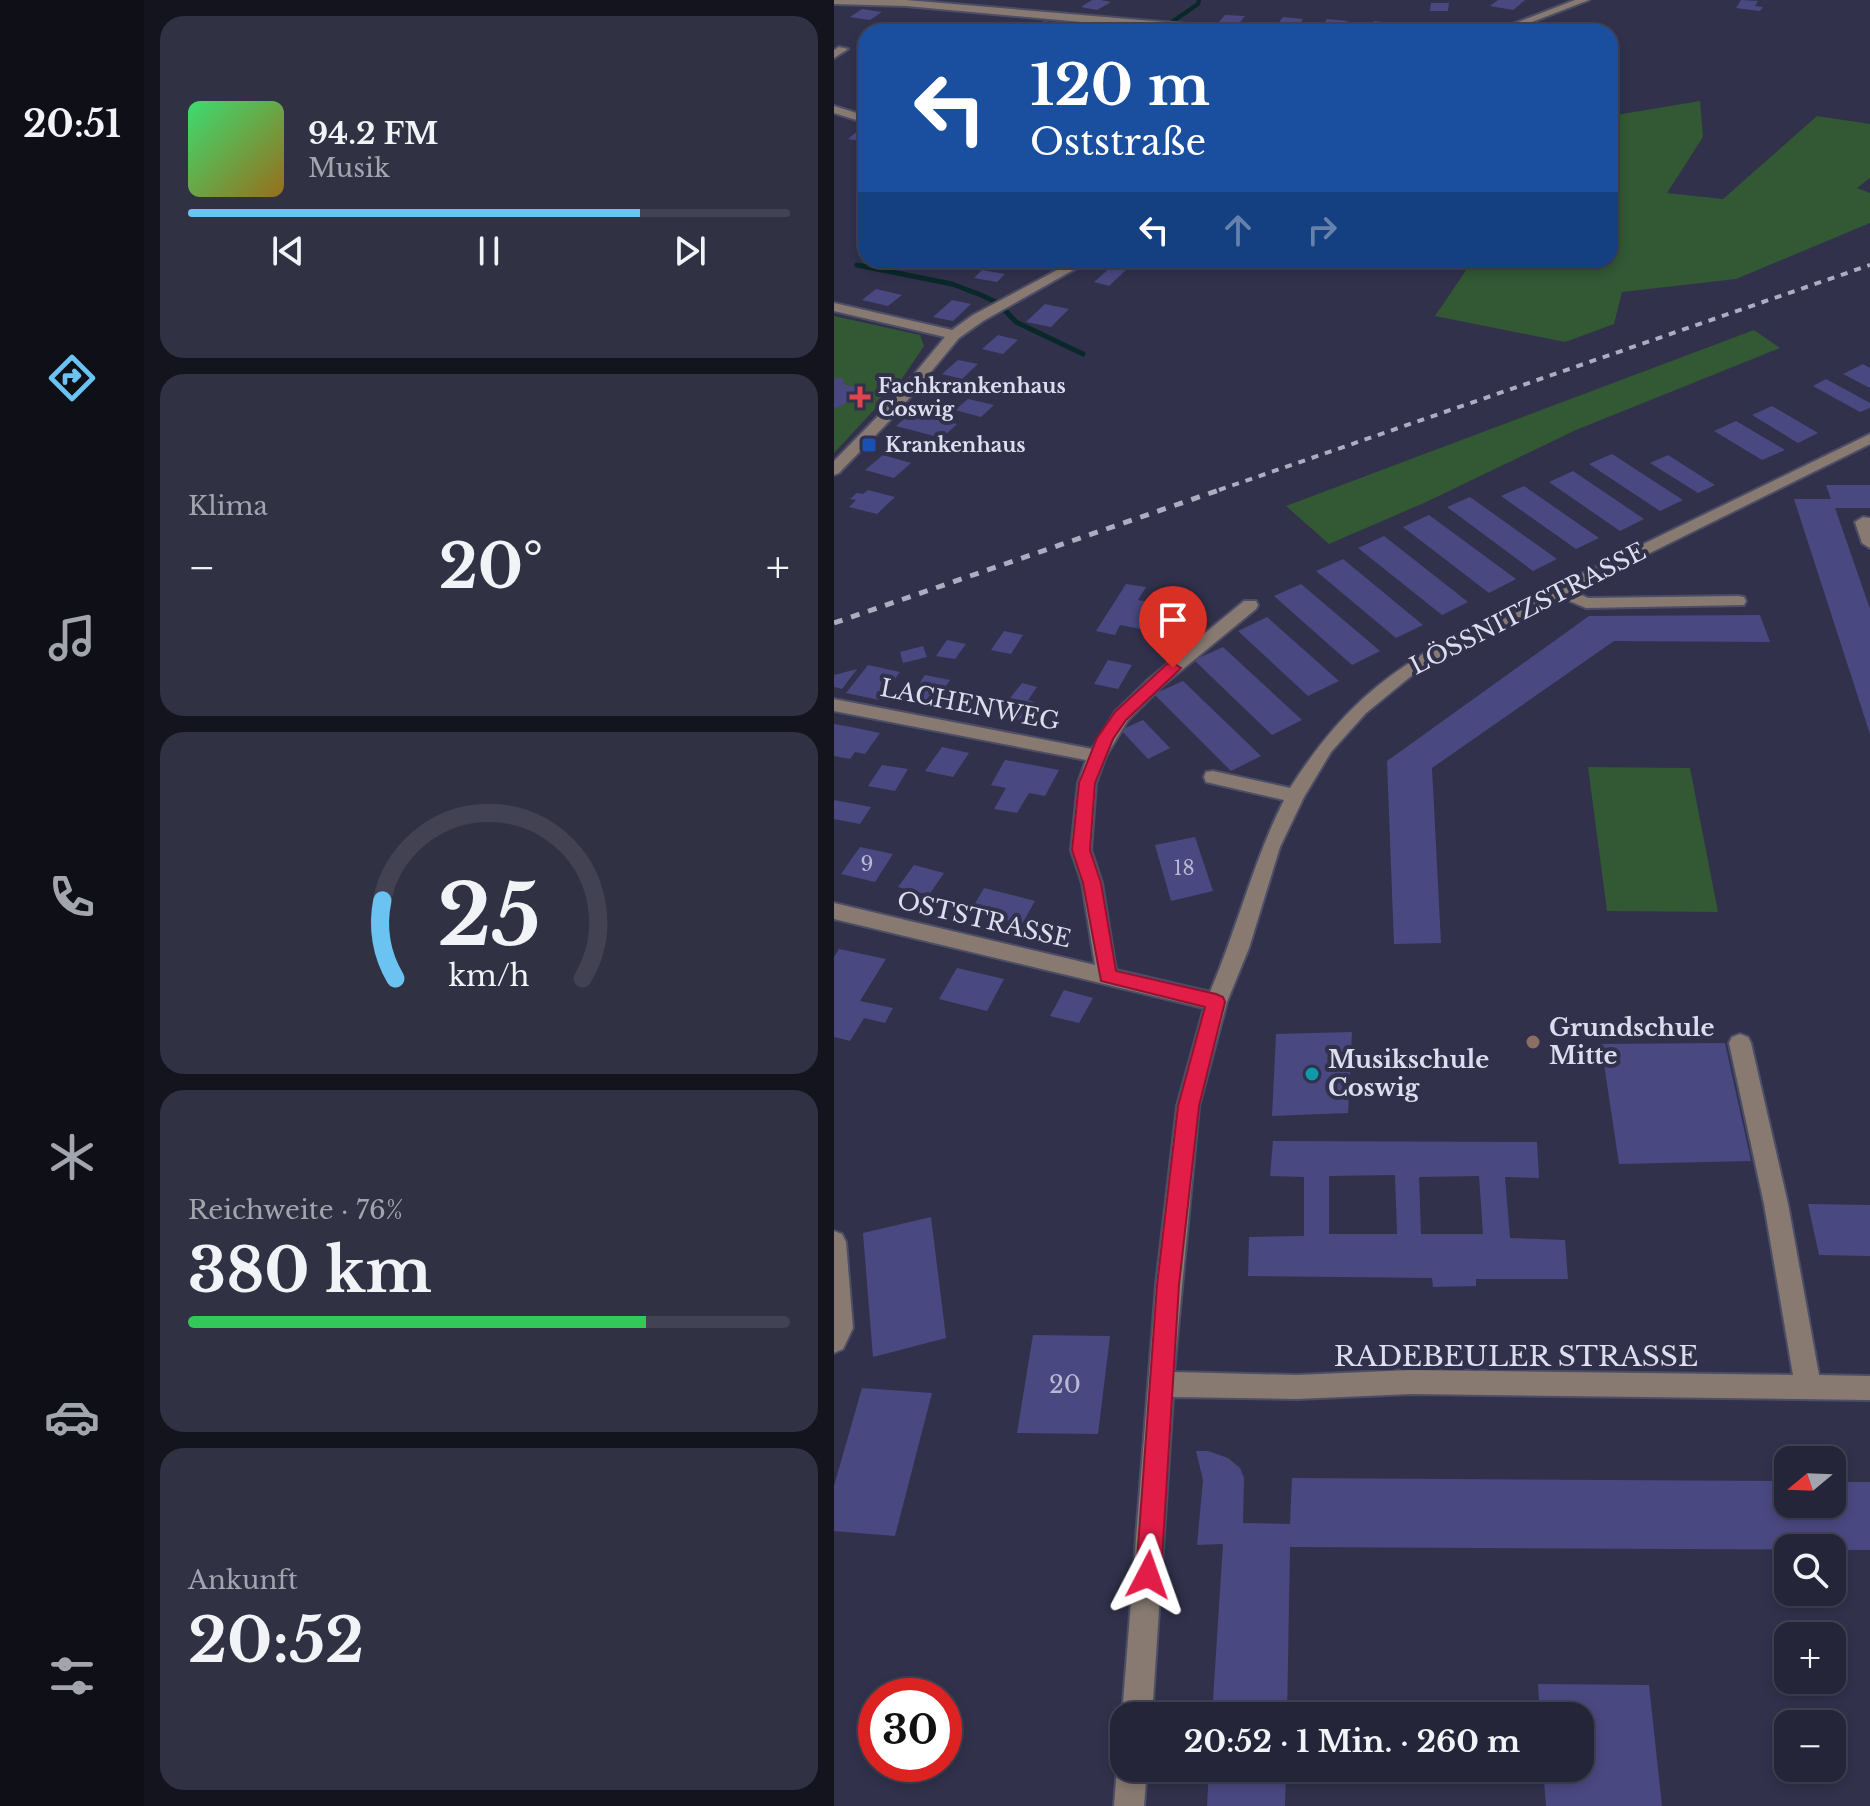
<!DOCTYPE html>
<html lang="de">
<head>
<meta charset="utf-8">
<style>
	body { margin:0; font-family:"Libre Baskerville",serif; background:#313144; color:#f1f3f6; height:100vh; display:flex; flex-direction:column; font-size:30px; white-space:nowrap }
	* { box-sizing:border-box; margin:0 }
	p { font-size:26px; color:#a3a5ae }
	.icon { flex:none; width:44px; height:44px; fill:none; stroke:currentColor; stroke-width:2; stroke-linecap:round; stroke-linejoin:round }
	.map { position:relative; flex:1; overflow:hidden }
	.drawer { display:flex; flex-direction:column; gap:16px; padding:16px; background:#14141f; width:690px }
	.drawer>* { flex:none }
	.guide { position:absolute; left:24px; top:24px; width:760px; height:244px; border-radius:24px; box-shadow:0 4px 12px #0003,0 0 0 2px #424253; background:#1a4fa0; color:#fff; overflow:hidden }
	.needle { width:52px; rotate:251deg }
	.controls { position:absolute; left:940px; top:1446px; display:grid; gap:16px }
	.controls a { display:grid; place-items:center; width:72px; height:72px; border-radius:16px; background:#252539; box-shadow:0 4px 12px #0003,0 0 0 2px #424253; font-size:40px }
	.speed { position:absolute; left:24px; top:1678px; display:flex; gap:16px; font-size:40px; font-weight:700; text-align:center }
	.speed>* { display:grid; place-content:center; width:104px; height:104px; border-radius:50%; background:#252539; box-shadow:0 4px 12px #0003,0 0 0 2px #424253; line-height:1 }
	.speed .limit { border:12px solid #d22; background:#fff; color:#111 }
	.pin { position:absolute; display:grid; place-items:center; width:68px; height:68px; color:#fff; margin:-82px -34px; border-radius:50% 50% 50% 0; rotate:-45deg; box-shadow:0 0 8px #0007 }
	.pin .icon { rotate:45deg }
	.me { position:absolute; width:88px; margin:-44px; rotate:4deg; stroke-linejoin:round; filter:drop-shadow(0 0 6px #0008) }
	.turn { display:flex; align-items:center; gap:28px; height:168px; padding:0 40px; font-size:36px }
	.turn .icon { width:104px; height:104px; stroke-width:2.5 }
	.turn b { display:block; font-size:56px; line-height:68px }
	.lanes { display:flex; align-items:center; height:76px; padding:0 40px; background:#0003; justify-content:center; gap:40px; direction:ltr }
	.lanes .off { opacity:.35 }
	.big { font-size:60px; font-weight:800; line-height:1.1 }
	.drawer .widget { flex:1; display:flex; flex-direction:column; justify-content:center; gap:12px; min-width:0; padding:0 28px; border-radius:24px; background:#313144 }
	.drawer .dial { align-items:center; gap:0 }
	.dial svg { height:208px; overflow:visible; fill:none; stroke:#424253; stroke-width:7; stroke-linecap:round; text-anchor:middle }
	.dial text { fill:#f1f3f6; stroke:none }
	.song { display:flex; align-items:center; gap:24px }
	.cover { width:96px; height:96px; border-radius:12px; background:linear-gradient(135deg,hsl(140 70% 55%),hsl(40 70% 35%)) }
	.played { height:8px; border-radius:4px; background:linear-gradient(90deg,#6ac3f1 75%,#424253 75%) }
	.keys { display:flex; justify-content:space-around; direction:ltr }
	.heat { display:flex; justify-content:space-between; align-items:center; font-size:44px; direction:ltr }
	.charge { height:12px; border-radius:6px; background:linear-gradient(90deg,#34c759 76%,#424253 0) }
	.trip { position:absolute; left:276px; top:1702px; width:484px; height:80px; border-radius:24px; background:#252539; box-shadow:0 4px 12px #0003,0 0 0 2px #424253; font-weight:800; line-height:80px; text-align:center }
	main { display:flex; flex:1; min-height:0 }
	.tabs { display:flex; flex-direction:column; width:144px; justify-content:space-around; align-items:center; background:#0f0f17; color:#a3a5ae }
	.tabs .icon { width:56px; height:56px }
	.tabs .active { color:#6ac3f1 }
	.tabs b { font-size:36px; color:#f1f3f6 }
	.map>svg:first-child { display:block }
	.green { fill:#325834 }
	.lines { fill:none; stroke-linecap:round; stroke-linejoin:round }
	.stream-far1 { stroke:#09282a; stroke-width:4 }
	.stream { stroke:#09282a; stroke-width:5 }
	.building { fill:#4a4880; fill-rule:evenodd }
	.minor-casing { stroke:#4c4d66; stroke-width:4 }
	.minor { fill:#887a71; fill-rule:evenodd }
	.rail-far1 { stroke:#acadc1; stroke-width:4; stroke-dasharray:7 7; stroke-linecap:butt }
	.rail { stroke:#acadc1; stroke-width:5; stroke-dasharray:9 9; stroke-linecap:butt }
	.route { fill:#e11d48; stroke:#92132f; stroke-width:2 }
	.health-dot { fill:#e0444e; stroke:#31314c; stroke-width:3 }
	.transit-dot { fill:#1a4fb4; stroke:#31314c; stroke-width:3 }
	.education-dot { fill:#8d6e63; stroke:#31314c; stroke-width:3 }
	.culture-dot { fill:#0f9aa8; stroke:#31314c; stroke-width:3 }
	.labels { text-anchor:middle; stroke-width:8; stroke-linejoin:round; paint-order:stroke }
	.far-poi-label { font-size:20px; font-weight:bold; fill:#dcddee; stroke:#31314c; text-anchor:start }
	.number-label { font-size:20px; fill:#b8b8d2 }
	.street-label { font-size:24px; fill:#dcddee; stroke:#31314c }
	.poi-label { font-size:24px; font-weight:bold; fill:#dcddee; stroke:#31314c; text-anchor:start }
	.near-number-label { font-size:24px; fill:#b8b8d2 }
	.near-street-label { font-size:28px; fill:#dcddee; stroke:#31314c }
</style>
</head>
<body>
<main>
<nav class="tabs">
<b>20:51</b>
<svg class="icon active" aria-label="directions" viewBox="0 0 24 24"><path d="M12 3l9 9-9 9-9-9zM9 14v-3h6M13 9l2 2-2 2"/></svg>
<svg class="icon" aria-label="music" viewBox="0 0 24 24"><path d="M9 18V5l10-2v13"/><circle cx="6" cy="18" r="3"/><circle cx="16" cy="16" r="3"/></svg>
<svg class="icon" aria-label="phone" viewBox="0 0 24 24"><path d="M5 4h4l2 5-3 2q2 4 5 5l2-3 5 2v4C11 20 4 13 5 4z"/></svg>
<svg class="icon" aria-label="climate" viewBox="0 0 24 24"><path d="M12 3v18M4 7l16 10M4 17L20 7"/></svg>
<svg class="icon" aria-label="car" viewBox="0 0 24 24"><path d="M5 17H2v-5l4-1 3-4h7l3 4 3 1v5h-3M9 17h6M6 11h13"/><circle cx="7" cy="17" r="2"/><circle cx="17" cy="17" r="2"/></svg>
<svg class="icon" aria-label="filters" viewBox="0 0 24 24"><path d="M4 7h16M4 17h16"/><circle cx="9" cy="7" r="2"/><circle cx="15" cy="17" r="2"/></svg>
</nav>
<section class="drawer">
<div class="widget">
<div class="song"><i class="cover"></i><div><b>94.2 FM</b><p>Musik</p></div></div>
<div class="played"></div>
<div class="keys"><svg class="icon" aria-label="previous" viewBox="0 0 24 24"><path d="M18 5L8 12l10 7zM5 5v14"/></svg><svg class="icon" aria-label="pause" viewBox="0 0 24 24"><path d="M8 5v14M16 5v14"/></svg><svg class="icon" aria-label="next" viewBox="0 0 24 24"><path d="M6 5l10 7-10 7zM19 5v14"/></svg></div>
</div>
<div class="widget"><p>Klima</p>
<div class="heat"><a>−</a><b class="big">20°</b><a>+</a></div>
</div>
<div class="widget dial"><svg viewBox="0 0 100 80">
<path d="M14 69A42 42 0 1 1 86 69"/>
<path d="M14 69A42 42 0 0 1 9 39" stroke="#6ac3f1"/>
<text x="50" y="56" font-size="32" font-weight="700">25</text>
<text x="50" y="72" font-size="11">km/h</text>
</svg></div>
<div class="widget"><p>Reichweite · 76%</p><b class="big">380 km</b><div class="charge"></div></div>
<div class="widget"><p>Ankunft</p><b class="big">20:52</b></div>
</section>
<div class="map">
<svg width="1036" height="1806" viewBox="0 0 1036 1806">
	<rect width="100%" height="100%" fill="#31314c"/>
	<path class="green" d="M866 101 869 137 833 193 889 199 983 116 1036 124V178L1023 188 1036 193V223L902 279 788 292 780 324 731 342 601 316 639 260H776V116Z
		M0 316 86 335 90 346 65 383 0 453Z
		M920 330 946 348 742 430 590 503 495 544 452 506Z
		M754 767 856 768 884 912 773 911Z"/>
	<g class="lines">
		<path class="stream-far1" d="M332 26 364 4 365 0"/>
		<path class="stream" d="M23 265 118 284 147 295 164 303 182 322 249 354"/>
	</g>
	<path class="building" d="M258 0H267L277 2 263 10 247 7Z
		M664 0H691L679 10 656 6Z
		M907 0 924 1 921 6 929 7 926 11 902 8Z
		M597 3H615L614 11H596Z
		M28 9 48 12 36 20 16 17Z
		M391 15 411 16 403 26 383 24Z
		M449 17 469 19 463 28 442 26Z
		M493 19 514 21 507 30 486 28Z
		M210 21 231 24 221 32 200 29Z
		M540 21 559 23 554 30 535 28Z
		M608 22 626 24 622 32H602Z
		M27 128 32 129V142L14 139Z
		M278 266 293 269 275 286 260 282Z
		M148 270 171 274 163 282 140 278Z
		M42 289 68 295 54 306 28 300Z
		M118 300 137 304 119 321 99 317Z
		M211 304 235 309 217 327 192 322Z
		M164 335 184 340 169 354 148 349Z
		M124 360 144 364 128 379 108 374Z
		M1029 364 1036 368V388L1009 374Z
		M7 378 11 381 9 384 28 389V394L3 408 0 407V379Z
		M992 379 1036 403V408L1026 412 979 386Z
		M134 399 160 405 147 417 121 410Z
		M938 406 984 433 964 443 918 415Z
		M77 413 123 424 108 438 62 426Z
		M902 421 951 450 928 460 880 431Z
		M778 454 849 500 826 511 755 464Z
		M49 455 77 463 60 478 31 470Z
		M834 455 881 485 864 493 816 463Z
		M739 471 810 519 786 531 715 482Z
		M992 485H1036V508H1001L1036 609V734L960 499H997Z
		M690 486 765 538 742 549 667 496Z
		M34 490 61 497 43 514 15 507 22 500 16 499 23 493 29 494Z
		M636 497 723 559 699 571 613 507Z
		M595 515 682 579 655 593 569 527Z
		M550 536 634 602 608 615 524 548Z
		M509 559 589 625 562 638 482 571Z
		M292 584 312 587 304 600 358 610 343 636 286 625 281 635 262 631Z
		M467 584 546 651 518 665 440 596Z
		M926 615 936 642 780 641 598 768 607 943 560 944 553 761 755 616Z
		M433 617 505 681 474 696 404 631Z
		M170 631 189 635 177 654 157 650Z
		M113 640 132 644 121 659 102 656Z
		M89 646 93 657 69 663 66 652Z
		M389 647 468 720 438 735 360 660Z
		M274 660 298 665 284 689 260 684Z
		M34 665 66 672 45 700 12 693Z
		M23 669 8 689 0 687V675Z
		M91 675 116 680 101 702 76 697Z
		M349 681 427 756 397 771 320 694Z
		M188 683 203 687 194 700 200 702 187 721 162 716Z
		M309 720 336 748 314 759 287 730Z
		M0 724 17 727 46 733 31 754 21 752 16 759 0 756Z
		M108 747 135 753 119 777 91 771Z
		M171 760 199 765 225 770 211 796 195 793 183 813 172 811 160 809 172 788 157 785Z
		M48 765 74 769 61 791 34 786Z
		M0 800 37 807 26 824 0 819Z
		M361 837 379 891 337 901 321 845Z
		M26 847 59 854 41 882 7 874Z
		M80 865 110 873 95 895 64 887Z
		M150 888 174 894 201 901 188 924 136 912Z
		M5 949 52 959 26 1001 59 1008 51 1023 30 1018 16 1041 0 1037V957Z
		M123 968 170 979 153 1011 105 999Z
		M230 990 259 998 245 1023 216 1016Z
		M518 1032 514 1113 438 1116 442 1034Z
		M891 1043 917 1161 785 1164 767 1044Z
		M439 1141 703 1142 705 1178 671 1177 676 1238 731 1240 734 1279H642V1286L599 1287 598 1278 414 1276 415 1237 470 1236V1177L436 1176ZM561 1175 563 1234H495V1176ZM645 1176 649 1234H587L585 1177Z
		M974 1204 1036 1205V1256L985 1255Z
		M97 1217 112 1338 39 1357 29 1233Z
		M199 1335 276 1336 264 1434 183 1433Z
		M28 1388 98 1393 61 1536 0 1531V1486Z
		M362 1451H374L394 1458 406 1468 410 1478 409 1523 456 1524 458 1478 954 1481V1504H998V1482H1036V1550L456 1547 453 1716H378L389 1544 363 1545 369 1480Z
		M704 1684 815 1685 828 1806H712L709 1768H746V1716H706Z
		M375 1768H452L451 1806H373Z"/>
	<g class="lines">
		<defs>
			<path id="minor" d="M0 0H72L412 29 417 32H357L72 6 0 4Z
				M741 0H755L672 32H658Z
				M5 47 14 49 0 58V50Z
				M0 106 32 116V123L0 113Z
				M242 260H257L149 321 125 338 62 414 5 473 0 475V461L52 408 111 337 0 311V303L118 330 139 315Z
				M1036 434V444L739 591 754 598 904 596 910 597 912 601 910 605 752 608 726 597 582 672 532 713 497 752 470 797 446 847 415 948 393 1002 365 1106 340 1372 463 1375 577 1370 959 1375 930 1204 895 1043 898 1037 906 1034 914 1037 917 1043 954 1204 985 1375 1036 1376V1400L577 1394 463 1399 339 1397 318 1716H290V1720L288 1716 322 1285 343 1106 370 1008 0 919V903L261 965 248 883 237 850 244 783 252 760 0 711V699L258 749 281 712 315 679 410 601H422L424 605 422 609 327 687 294 720 272 756 262 783 257 850 268 883 282 970 376 992C403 929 419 862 450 800L372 782 370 777 372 772 379 771 456 788C503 715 544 678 620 636Z
				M1029 517 1036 518V548L1028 543 1021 522Z
				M0 1231 8 1234 12 1242 19 1328 9 1349 0 1353Z
				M290 1756V1768H313L310 1806H280L283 1768Z"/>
		</defs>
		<use href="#minor" class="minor-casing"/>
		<use href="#minor" class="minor"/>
		<path class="rail-far1" d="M385 490 1036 265"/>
		<path class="rail" d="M0 623 391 488"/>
	</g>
	<path class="route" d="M339 663 347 668 344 671 292 720 279 739 261 783 256 850 267 883 282 971 382 994 389 997 391 1002 365 1106 345 1285 327 1575 323 1584 314 1587 305 1584 302 1575 323 1285 344 1106 371 1007 267 981 249 883 238 850 245 783 263 738 281 712 333 664Z"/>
	<path class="health-dot" d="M22 385h8v8h8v8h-8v8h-8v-8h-8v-8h8z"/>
	<rect class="transit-dot" x="27" y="437" width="16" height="16" rx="4"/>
	<circle class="education-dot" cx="699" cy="1042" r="8"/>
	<circle class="culture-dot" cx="478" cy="1074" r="8"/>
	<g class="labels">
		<g class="far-poi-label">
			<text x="44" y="393">Fachkrankenhaus<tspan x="44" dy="23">Coswig</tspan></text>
			<text x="51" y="452">Krankenhaus</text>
		</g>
		<g class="number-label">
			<text x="33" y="871">9</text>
			<text x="350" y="875">18</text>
		</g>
		<g class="street-label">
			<text transform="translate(694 609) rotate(-27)" y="8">LÖSSNITZSTRASSE</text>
			<text transform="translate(136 705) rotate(11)" y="8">LACHENWEG</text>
			<text transform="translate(150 920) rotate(13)" y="8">OSTSTRASSE</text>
		</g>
		<g class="poi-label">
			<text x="715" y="1036">Grundschule<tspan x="715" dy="28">Mitte</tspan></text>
			<text x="494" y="1068">Musikschule<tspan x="494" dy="28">Coswig</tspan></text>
		</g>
		<g class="near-number-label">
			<text x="231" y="1393">20</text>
		</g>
		<g class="near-street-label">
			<text x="682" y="1366">RADEBEULER STRASSE</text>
		</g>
	</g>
</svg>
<div class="controls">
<a><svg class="needle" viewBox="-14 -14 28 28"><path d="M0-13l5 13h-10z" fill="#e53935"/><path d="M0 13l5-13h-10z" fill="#a3a5ae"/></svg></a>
<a><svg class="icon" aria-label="search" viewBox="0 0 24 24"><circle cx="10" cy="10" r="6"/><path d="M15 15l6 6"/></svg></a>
<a>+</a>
<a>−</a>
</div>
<div class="speed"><div class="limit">30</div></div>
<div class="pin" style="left:339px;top:668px;background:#d93025"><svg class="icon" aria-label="arrive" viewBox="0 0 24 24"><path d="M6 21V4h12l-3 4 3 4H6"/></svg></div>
<svg class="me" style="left:314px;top:1575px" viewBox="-20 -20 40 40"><path d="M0-17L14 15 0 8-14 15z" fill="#e11d48" stroke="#fff" stroke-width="4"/></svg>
<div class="trip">20:52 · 1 Min. · 260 m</div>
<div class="guide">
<div class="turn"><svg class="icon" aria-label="left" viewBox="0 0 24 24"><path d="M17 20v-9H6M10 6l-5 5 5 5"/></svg><div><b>120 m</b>Oststraße</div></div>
<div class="lanes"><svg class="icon" aria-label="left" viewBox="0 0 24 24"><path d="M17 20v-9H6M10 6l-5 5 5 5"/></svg><svg class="icon off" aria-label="ahead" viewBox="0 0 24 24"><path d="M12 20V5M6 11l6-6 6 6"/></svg><svg class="icon off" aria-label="right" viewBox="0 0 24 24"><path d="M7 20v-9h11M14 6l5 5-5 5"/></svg></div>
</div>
</div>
</main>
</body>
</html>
